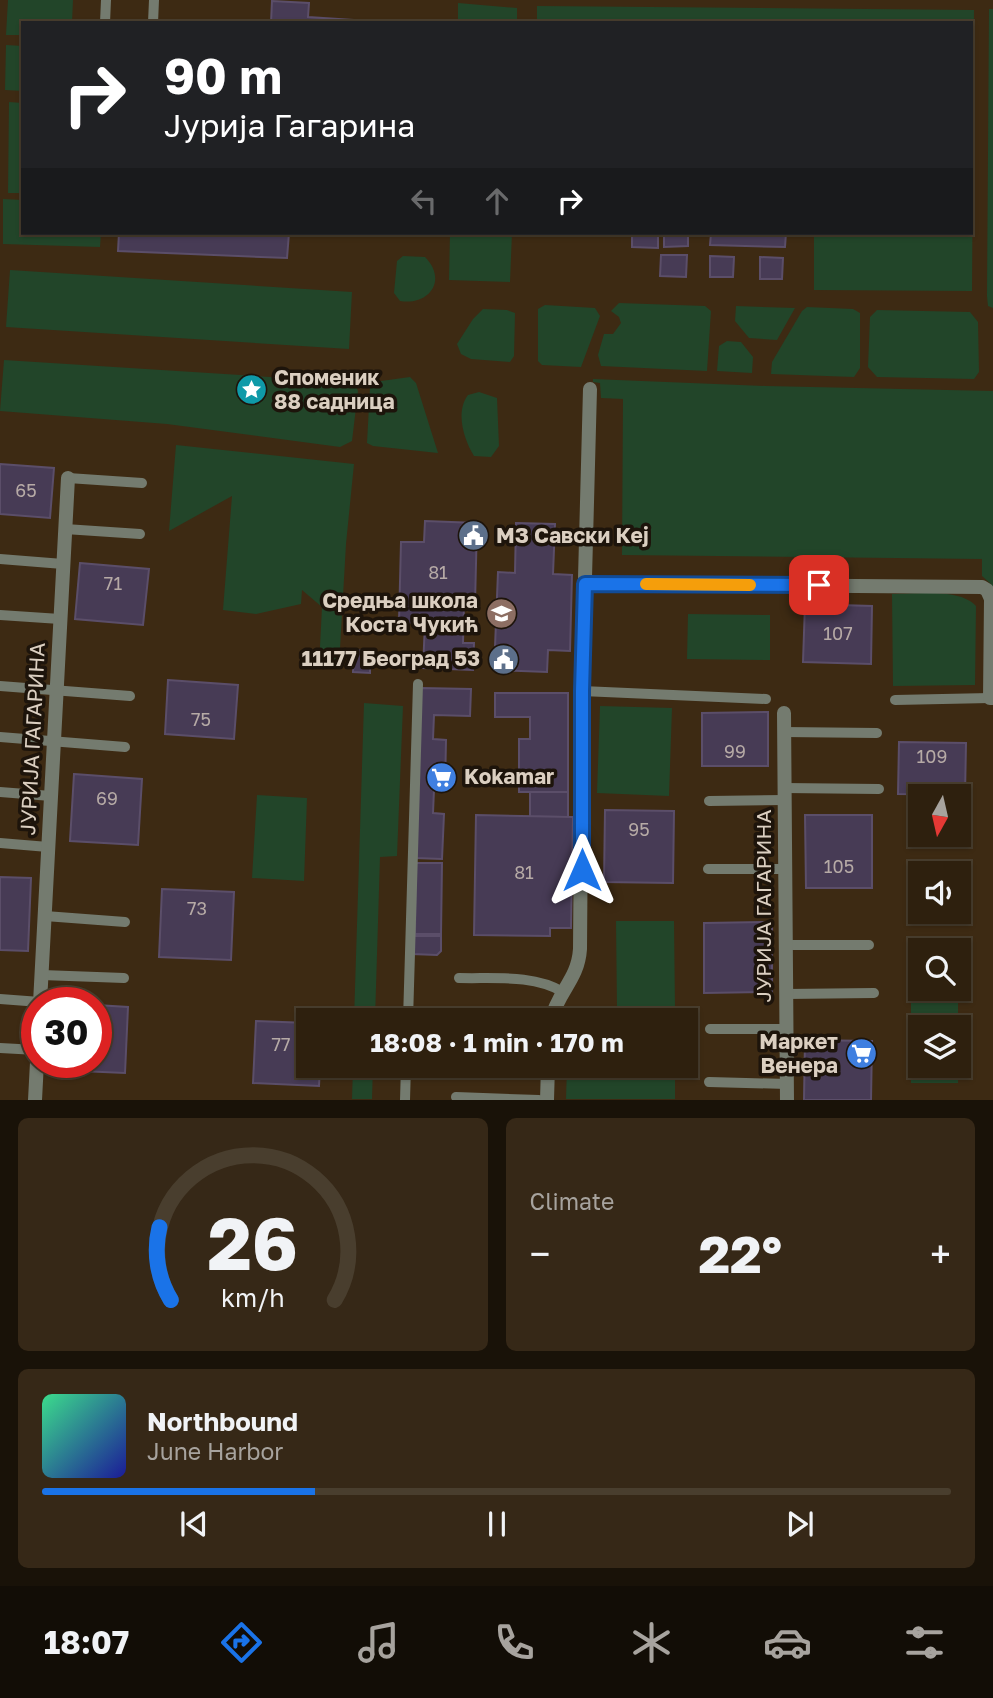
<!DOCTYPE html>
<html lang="en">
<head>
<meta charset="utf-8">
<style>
	body { margin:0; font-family:"Golos Text",sans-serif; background:#362817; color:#f1f3f6; height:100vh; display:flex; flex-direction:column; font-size:26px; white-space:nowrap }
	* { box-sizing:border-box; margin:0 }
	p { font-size:23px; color:#a7a39e }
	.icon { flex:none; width:38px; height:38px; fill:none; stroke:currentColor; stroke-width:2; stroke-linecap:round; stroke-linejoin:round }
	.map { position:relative; height:1100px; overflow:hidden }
	.side { display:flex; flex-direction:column; gap:18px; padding:18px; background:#191208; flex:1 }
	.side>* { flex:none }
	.hud { position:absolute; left:21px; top:21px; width:952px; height:214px; border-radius:0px; box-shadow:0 2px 5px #0004,0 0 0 2px #493e2e; background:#202124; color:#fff; overflow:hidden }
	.needle { width:46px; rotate:188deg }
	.buttons { position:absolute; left:908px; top:784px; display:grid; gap:14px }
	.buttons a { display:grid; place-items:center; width:63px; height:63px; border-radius:0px; background:#2e200e; box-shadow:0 2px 5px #0004,0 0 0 2px #493e2e; font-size:35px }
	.speed { position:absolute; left:21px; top:987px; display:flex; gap:14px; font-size:35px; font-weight:700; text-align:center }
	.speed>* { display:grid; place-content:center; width:91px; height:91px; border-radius:50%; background:#2e200e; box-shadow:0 2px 5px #0004,0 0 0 2px #493e2e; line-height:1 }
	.speed .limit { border:10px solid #d22; background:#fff; color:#111 }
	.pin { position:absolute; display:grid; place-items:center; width:60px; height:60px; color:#fff; margin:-30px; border-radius:14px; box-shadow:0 4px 10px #0006 }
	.me { position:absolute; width:77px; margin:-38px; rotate:0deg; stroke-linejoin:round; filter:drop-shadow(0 0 5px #0008) }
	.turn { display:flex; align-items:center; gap:24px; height:147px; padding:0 28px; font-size:32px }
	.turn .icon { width:91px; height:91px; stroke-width:2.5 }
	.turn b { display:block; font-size:49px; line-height:60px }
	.lanes { display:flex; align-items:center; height:66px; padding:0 28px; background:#0003; justify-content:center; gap:35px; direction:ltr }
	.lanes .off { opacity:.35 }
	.big { font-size:52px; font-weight:700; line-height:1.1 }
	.side .card { flex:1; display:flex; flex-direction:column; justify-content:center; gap:10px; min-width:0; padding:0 24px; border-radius:10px; background:#362817 }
	.side .dial { align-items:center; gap:0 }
	.dial svg { height:182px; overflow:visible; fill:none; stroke:#493e2e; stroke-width:7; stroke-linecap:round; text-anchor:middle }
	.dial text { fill:#f1f3f6; stroke:none }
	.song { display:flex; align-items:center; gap:21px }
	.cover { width:84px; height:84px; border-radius:10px; background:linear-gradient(135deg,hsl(150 70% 55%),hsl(240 70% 35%)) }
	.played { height:7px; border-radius:4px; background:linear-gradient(90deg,#1a73e8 30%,#493e2e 30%) }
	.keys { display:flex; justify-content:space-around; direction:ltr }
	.heat { display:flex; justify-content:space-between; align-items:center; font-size:38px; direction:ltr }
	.side .tiles { flex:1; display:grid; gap:18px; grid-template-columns:1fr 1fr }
	.card:last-child { grid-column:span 2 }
	.trip { position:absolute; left:296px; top:1008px; width:402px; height:70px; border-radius:0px; background:#2e200e; box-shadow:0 2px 5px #0004,0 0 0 2px #493e2e; font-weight:700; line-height:70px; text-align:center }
	.tabs { display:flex; height:112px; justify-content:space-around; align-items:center; background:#120d06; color:#a7a39e }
	.tabs .icon { width:49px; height:49px }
	.tabs .current { color:#1a73e8 }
	.tabs b { font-size:32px; color:#f1f3f6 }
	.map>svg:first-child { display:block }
	.green { fill:#224529 }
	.building { fill:#473b55; stroke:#5b4e69; stroke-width:2 }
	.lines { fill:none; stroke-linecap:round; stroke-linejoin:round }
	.service { stroke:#747b6f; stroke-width:10 }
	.minor { stroke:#747b6f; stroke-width:14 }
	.route-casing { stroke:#114b97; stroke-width:18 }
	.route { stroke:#1a73e8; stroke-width:12 }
	.slow { stroke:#f59e0b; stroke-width:12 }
	.labels { text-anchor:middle; stroke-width:7; stroke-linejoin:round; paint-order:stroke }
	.number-label { font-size:18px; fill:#b6aaa6 }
	.poi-label { font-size:21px; font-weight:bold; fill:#dbcfc1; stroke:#1d140b; text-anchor:start }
	.street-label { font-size:21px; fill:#dbcfc1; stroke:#1d140b }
</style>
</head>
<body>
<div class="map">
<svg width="993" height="1100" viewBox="0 0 993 1100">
	<rect width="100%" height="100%" fill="#3d2a13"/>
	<path class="green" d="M8 0H73L72 23H23V35H6Z
		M458 3 517 8V23L458 19Z
		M537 6 974 10 972 291 814 290V233H971V23H537Z
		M989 9H993V308L988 306 987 296Z
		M6 45 23 46V91L5 90Z
		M9 102 23 103V193H8Z
		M3 199 23 200V233H101L100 247 3 244Z
		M450 233H512L510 282 449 280Z
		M403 256 425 257C448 280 429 306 400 301L394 293 397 261Z
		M10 270 352 292 349 349 6 327Z
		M619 303 705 306 711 311 707 371 601 366 598 355 604 334H613L621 323 619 317 611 311Z
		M545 305 595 308 600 316 581 367 542 365 538 361V309Z
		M736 306 795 308 777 340 749 338 735 321Z
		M807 307 853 309 860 313V368L854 377 771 374 772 362 802 311Z
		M483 309 507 310 515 313 514 356 510 362 471 359 461 354 457 344 473 319Z
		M877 310 970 312 978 322 979 372 974 379 877 377 868 367 870 317Z
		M727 341 741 342 753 357 752 373 717 371 719 346Z
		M4 360 348 382 356 386 358 391 352 441 340 447 167 424 0 411Z
		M410 377 416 383 438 453 373 446 367 443 370 387 374 382Z
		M593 379 766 386 993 391V597L991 584 982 576V559L622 555 623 399 601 398 600 383 593 382Z
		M479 392 497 398 499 446 491 457 474 456C464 440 455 412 468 395Z
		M176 445 354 464 346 544 339 666H319L322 607 302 590 301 604 256 614 223 610 232 496 169 531Z
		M892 594C916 594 960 588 976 606L975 685 893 686Z
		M688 614 770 615V660L687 659Z
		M364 703 403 706 397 856 380 857 375 1020H354Z
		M600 706 672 708 669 796 597 793Z
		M257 795 307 798 304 881 252 878Z
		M616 921H674L675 1010H617Z
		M911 998H958V1027H920V1066H958V1083H911Z
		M353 1066H373L372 1099H352Z
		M567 1066H675V1099H566Z"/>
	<path class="building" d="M272 1 309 3 308 17 400 23H271Z
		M119 233H289L287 258 118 251Z
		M632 233H658V248L632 247Z
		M664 233H688V246L664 247Z
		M711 233H786L785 247 710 245Z
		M661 255H687L686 277 660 276Z
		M710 256 734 257 733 277H710Z
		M760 257 783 258 782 279H760Z
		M0 464 54 468 50 518 0 514Z
		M425 521 477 523 475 604H464L463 643H474L473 670 423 668 425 623 399 622 401 542H424Z
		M516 523 555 524 553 574 572 575 570 651 548 650 547 672 498 670 499 647H495L498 572 515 573Z
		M80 563 149 569 143 625 75 619Z
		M805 604 872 606 871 664 803 662Z
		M354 650 370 651V673L353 672Z
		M168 680 238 685 234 739 165 734Z
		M421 688 471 689 470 716 434 715 433 739 446 740 445 789H434L433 813 444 814 442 859 415 858Z
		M495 693H568V792H519V739H530V717H495Z
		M768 712V766H702V713Z
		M899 742 966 743 965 795 898 794Z
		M74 774 142 779 138 845 70 841Z
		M530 792H568V817L530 816Z
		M605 810 674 811 673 883 604 882Z
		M476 815 573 817 571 928H550V936L474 935Z
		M805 815H872V888H806Z
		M416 863H442L441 934H415Z
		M0 877 31 878 28 951 0 950Z
		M162 889 234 892 231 960 159 957Z
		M772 922V992L704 993V923Z
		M413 936H441V951L437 955 412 954Z
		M96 1005 128 1007 125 1073 57 1070 58 1062H96Z
		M256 1021 308 1023V1066H320L319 1086 253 1083Z
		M805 1040 872 1041 871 1100H804Z"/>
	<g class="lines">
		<path class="service" d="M105 23 106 0
			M153 23 154 0
			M68 478 142 483
			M65 529 140 534
			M0 559 63 564
			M0 615 60 619
			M0 686 130 696
			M582 691 766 699
			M895 700 990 698
			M784 732 877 733
			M0 737 125 747
			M784 788 879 789
			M0 792 51 796
			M709 801 784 800
			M0 843 48 847
			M708 869H785
			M45 916 125 922
			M785 945H869
			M42 975 124 978
			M459 978C493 979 533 974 563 992
			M786 994 874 993
			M0 999 40 1002
			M408 1020 418 684
			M710 1029H786
			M0 1048 37 1050
			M709 1082 787 1084
			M456 1097 539 1100
			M405 1100 406 1066"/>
		<path class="minor" d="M585 584 982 587 987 590 991 599 990 698H993
			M784 713 787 1100
			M40 1003 68 478
			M551 1020C558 991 578 980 580 949L582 691 590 389
			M35 1100 37 1062
			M547 1100 548 1066"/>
	</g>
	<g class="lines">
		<defs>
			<path id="route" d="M582 870V691L585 584 819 585"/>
		</defs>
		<use href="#route" class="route-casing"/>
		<use href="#route" class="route"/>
		<path class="slow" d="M646 584 750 585"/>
	</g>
	<defs>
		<symbol id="sight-disc" viewBox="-11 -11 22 22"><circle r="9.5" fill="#0f9aa8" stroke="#1d140b"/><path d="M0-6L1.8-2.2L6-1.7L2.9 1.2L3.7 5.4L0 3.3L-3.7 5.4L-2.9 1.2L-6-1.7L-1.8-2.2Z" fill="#fff"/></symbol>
		<symbol id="civic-disc" viewBox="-11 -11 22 22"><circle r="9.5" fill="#5c6f8a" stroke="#1d140b"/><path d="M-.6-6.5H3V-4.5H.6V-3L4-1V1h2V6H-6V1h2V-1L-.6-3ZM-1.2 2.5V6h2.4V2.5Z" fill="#fff"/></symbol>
		<symbol id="school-disc" viewBox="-11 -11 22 22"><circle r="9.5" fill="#8d6e63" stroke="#1d140b"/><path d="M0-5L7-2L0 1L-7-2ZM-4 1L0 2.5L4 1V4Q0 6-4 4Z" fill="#fff"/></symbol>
		<symbol id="supermarket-disc" viewBox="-11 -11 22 22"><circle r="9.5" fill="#3f7fe0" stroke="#1d140b"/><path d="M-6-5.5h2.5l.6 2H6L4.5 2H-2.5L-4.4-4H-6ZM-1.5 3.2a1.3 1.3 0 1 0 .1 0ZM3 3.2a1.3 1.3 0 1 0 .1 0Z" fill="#fff"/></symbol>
	</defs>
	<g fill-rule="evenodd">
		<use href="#sight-disc" x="234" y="372" width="35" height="35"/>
		<use href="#civic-disc" x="456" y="518" width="35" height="35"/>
		<use href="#school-disc" x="484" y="596" width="35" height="35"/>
		<use href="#civic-disc" x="486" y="642" width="35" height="35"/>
		<use href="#supermarket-disc" x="424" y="760" width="35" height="35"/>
		<use href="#supermarket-disc" x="844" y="1036" width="35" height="35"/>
	</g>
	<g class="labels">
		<g class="number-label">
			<text x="26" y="497">65</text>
			<text x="438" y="579">81</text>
			<text x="113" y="590">71</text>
			<text x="838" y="640">107</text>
			<text x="201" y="726">75</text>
			<text x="735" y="758">99</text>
			<text x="932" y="763">109</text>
			<text x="107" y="805">69</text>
			<text x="639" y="836">95</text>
			<text x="839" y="873">105</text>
			<text x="524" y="879">81</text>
			<text x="197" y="915">73</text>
			<text x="281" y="1051">77</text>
		</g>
		<g class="poi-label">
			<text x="274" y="385">Споменик<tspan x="274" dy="24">88 садница</tspan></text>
			<text x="496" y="543">МЗ Савски Кеј</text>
			<text x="478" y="608" text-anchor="end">Средња школа<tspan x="478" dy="24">Коста Чукић</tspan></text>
			<text x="480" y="666" text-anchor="end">11177 Београд 53</text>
			<text x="464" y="784">Kokamar</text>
			<text x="838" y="1049" text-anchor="end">Маркет<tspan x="838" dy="24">Венера</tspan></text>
		</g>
		<g class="street-label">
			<text transform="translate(33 739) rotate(-87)" y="7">ЈУРИЈА ГАГАРИНА</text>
			<text transform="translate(764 906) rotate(-90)" y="7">ЈУРИЈА ГАГАРИНА</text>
		</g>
	</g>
</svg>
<div class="buttons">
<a><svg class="needle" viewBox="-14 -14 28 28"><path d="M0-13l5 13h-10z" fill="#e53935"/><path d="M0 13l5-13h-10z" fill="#a7a39e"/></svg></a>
<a><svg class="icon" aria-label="sound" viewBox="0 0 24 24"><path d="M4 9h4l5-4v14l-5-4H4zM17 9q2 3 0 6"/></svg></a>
<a><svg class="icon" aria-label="search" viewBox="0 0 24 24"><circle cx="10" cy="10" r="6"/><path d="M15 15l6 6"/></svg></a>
<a><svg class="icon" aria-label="layers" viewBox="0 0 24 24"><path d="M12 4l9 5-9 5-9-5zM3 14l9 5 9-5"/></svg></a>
</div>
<div class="speed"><div class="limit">30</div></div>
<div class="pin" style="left:819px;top:585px;background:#d93025"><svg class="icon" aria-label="arrive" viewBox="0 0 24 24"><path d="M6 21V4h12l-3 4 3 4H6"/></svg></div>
<svg class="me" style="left:582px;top:870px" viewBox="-20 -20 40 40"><path d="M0-17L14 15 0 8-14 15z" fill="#1a73e8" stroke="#fff" stroke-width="4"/></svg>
<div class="trip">18:08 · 1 min · 170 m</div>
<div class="hud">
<div class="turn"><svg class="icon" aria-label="right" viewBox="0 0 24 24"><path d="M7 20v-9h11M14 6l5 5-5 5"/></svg><div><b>90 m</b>Јурија Гагарина</div></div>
<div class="lanes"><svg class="icon off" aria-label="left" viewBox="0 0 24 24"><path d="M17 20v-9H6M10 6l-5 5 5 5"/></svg><svg class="icon off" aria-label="ahead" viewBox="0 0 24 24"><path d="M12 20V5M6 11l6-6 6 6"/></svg><svg class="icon" aria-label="right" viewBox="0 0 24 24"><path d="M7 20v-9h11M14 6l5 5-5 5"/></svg></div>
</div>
</div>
<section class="side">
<div class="tiles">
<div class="card dial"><svg viewBox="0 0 100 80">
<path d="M14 69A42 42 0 1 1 86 69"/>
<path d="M14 69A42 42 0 0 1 9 37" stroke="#1a73e8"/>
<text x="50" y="56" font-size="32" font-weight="700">26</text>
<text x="50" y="72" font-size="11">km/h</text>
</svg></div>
<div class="card"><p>Climate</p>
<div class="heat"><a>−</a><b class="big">22°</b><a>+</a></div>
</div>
<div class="card">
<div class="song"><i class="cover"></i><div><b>Northbound</b><p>June Harbor</p></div></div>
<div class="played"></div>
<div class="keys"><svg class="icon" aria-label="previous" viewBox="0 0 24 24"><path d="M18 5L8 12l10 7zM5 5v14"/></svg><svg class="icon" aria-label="pause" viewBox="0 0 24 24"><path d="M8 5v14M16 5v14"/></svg><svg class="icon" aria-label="next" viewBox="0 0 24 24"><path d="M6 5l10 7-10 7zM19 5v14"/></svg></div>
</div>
</div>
</section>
<nav class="tabs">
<b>18:07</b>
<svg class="icon current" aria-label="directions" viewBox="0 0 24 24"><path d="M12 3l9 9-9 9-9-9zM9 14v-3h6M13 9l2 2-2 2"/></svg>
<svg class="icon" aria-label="music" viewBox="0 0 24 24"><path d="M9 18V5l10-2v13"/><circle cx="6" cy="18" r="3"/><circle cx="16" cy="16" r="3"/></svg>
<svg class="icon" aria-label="phone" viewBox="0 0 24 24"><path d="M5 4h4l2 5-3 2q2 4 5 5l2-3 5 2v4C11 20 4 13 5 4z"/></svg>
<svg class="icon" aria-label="climate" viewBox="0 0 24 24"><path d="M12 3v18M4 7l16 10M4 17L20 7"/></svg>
<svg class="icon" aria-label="car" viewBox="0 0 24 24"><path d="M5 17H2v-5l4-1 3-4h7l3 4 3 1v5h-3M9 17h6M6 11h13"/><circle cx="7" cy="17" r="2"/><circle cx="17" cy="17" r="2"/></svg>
<svg class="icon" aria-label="filters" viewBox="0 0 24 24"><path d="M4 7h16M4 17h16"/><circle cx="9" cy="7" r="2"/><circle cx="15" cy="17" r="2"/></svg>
</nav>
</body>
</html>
